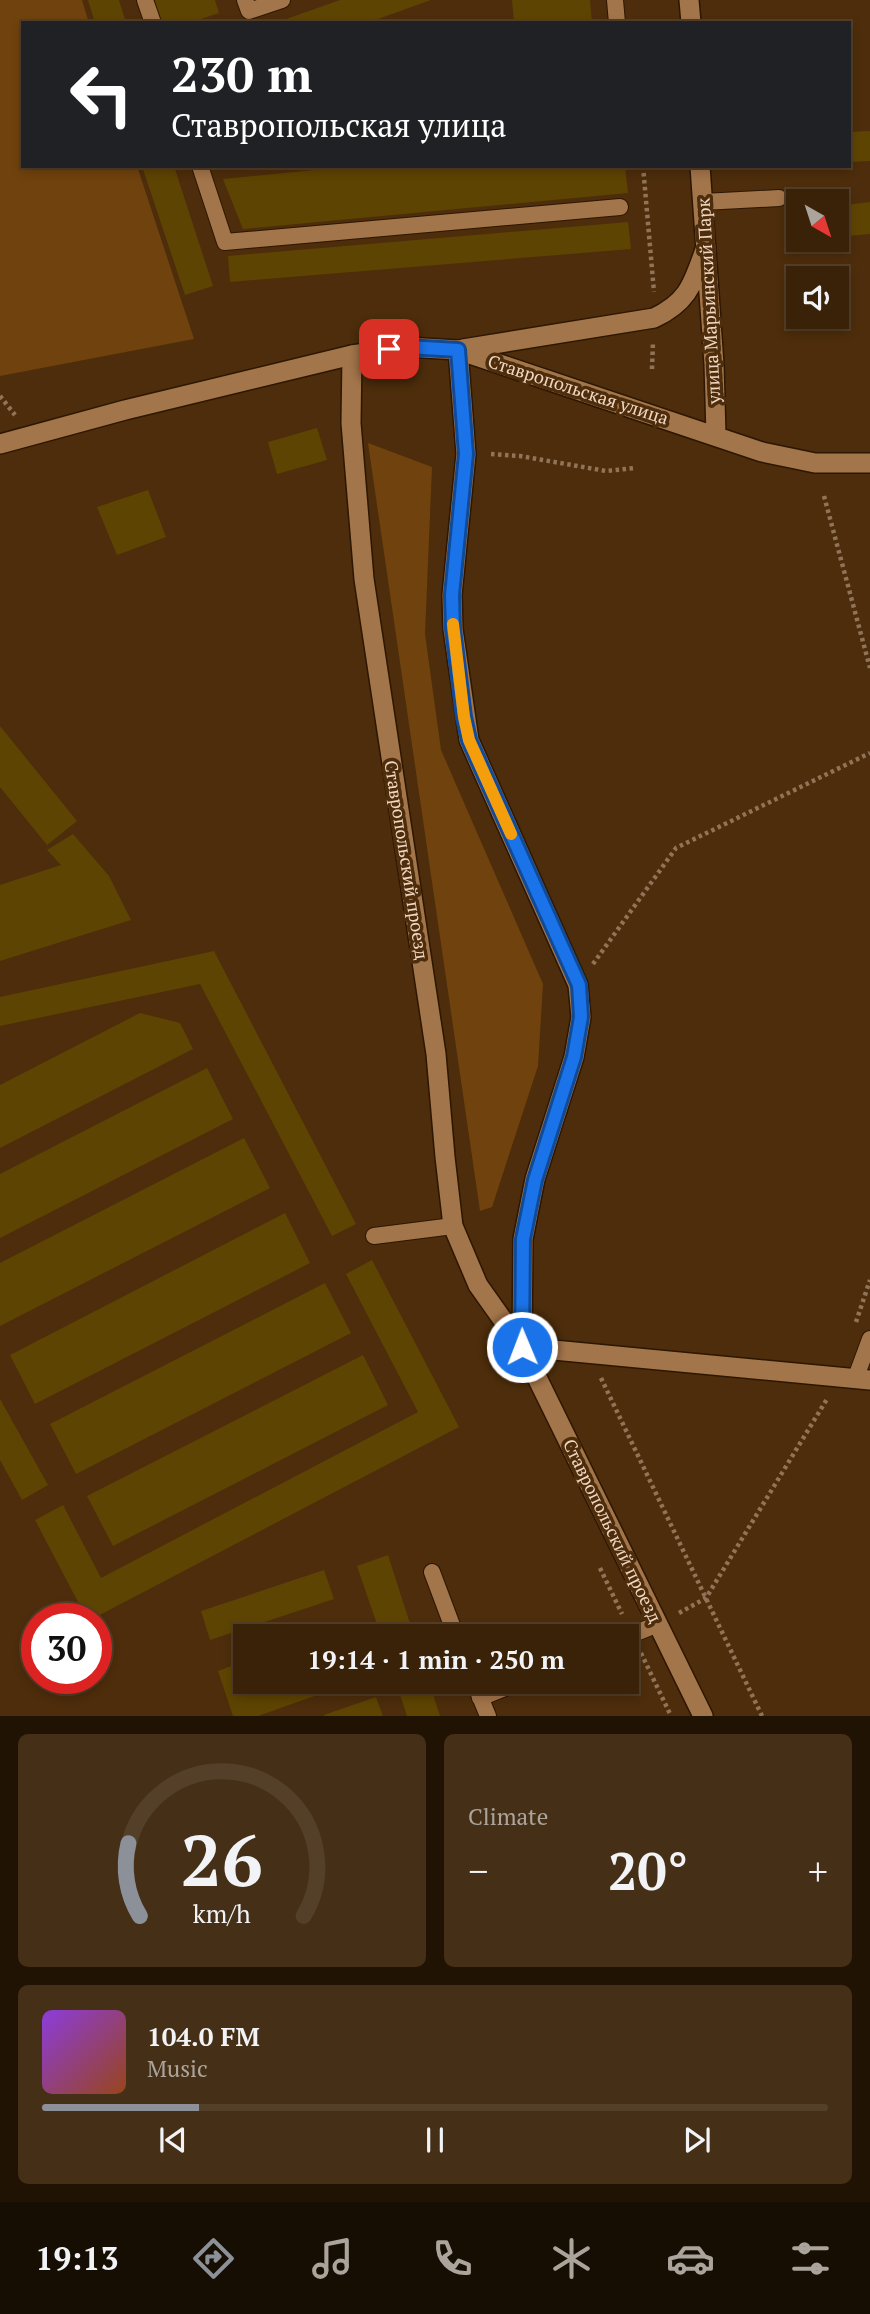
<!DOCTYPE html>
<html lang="en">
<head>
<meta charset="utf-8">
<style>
	body { margin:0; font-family:"PT Serif",serif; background:#452f16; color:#f1f3f6; height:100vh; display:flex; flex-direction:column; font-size:26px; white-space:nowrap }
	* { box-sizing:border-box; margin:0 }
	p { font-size:23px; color:#aba49c }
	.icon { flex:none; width:38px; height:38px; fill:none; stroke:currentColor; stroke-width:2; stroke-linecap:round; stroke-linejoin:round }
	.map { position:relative; height:1716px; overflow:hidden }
	.panel { display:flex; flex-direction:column; gap:18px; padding:18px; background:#201304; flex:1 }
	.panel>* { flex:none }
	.top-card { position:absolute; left:21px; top:21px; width:830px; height:147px; border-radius:0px; box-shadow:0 4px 10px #0003,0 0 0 2px #543f29; background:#202124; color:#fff; overflow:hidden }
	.needle { width:46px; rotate:141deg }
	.buttons { position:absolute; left:786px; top:189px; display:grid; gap:14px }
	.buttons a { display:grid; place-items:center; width:63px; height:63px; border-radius:0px; background:#3a2208; box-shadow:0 4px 10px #0003,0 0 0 2px #543f29; font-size:35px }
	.speed { position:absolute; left:21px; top:1603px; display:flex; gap:14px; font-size:35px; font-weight:700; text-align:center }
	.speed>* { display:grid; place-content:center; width:91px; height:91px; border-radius:50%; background:#3a2208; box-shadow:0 4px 10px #0003,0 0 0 2px #543f29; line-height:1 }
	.speed .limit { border:10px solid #d22; background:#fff; color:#111 }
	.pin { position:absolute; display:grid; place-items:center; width:60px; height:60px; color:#fff; margin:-30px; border-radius:14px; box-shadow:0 4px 10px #0006 }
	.me { position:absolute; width:77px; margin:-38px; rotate:359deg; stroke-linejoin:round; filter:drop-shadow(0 0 5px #0008) }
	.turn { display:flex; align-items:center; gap:24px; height:147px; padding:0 35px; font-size:32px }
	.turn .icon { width:91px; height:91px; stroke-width:2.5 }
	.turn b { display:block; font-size:49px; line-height:60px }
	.big { font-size:52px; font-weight:700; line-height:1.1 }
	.panel .tile { flex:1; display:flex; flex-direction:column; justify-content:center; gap:10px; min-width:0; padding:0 24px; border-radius:10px; background:#452f16 }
	.panel .dial { align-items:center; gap:0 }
	.dial svg { height:182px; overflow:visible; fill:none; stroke:#543f29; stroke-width:7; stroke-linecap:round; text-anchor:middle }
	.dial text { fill:#f1f3f6; stroke:none }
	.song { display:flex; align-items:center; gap:21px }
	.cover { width:84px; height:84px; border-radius:10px; background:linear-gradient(135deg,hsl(270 70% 55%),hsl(20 70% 35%)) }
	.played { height:7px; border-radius:4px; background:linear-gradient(90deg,#8c9099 20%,#543f29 20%) }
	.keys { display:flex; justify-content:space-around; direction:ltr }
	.heat { display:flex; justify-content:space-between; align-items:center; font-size:38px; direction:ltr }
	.panel .tiles { flex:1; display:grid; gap:18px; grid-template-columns:1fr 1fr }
	.tile:last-child { grid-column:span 2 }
	.trip { position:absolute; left:233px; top:1624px; width:406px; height:70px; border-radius:0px; background:#3a2208; box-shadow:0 4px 10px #0003,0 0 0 2px #543f29; font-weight:700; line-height:70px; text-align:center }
	.tab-bar { display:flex; height:112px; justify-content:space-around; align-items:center; background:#170e03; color:#aba49c }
	.tab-bar .icon { width:49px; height:49px }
	.tab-bar .on { color:#8c9099 }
	.tab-bar b { font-size:32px; color:#f1f3f6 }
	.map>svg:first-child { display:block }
	.green { fill:#70420d }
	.building { fill:#5e4402 }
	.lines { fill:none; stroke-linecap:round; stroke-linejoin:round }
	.service-casing { stroke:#2d1702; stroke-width:18 }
	.minor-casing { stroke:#2d1702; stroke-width:22 }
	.tertiary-casing { stroke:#2d1702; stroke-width:22 }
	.path { stroke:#917457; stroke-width:4.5; stroke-dasharray:3.5 3.5; stroke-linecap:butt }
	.service { stroke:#a3754a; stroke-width:16 }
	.minor { stroke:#a3754a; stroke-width:19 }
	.tertiary { stroke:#a3754a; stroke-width:19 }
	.route-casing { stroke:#114b97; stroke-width:18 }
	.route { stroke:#1a73e8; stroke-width:12 }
	.slow { stroke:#f59e0b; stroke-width:12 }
	.labels { text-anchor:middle; stroke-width:7; stroke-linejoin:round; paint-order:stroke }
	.street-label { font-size:18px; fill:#f1d7c1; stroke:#4d2d0b }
</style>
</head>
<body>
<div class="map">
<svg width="870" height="1716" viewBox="0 0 870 1716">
	<rect width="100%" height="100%" fill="#4d2d0b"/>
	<path class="green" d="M0 0H82L89 23H23V166H137L194 339 0 376Z
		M368 443 432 467 425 634 441 750 543 984 538 1066 492 1207 480 1211Z"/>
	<path class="building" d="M88 0H119L126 23H95Z
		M154 0H215L219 13 195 21 196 23H162Z
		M340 0H431L367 23H275Z
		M512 0H590L592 23H514Z
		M870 131V161L849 162V132Z
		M142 166H174L213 286 185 295Z
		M356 166H625L628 193 243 229 223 179Z
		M870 202V234L836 237V206Z
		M789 210H798V241L792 242Z
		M628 222 631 249 230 282 228 256Z
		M317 428 327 460 277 474 268 442Z
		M148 490 166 537 117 555 97 507Z
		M0 726 77 821 47 845 0 787Z
		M73 834 109 876 131 920 0 961V885L61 865 47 850Z
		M214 951 356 1224 332 1236 200 984 0 1026V997Z
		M140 1013 180 1023 193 1049 0 1148V1085Z
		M207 1068 233 1119 0 1238V1174Z
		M244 1138 270 1188 0 1326V1263Z
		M285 1213 310 1263 35 1404 10 1355Z
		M372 1260 459 1427 92 1619H87L35 1520 63 1505 101 1578 418 1412 346 1274Z
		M325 1283 351 1333 76 1474 50 1424Z
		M363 1355 388 1405 113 1546 87 1496Z
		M0 1399 48 1485 22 1500 0 1460Z
		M388 1555 414 1636H381L357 1566Z
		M324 1570 334 1599 210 1640 201 1611Z
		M348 1625 352 1636H319Z
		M245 1661V1682H354L258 1716H233L218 1671Z
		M396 1682H429L440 1716H407Z
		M376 1697 383 1716H324V1715Z"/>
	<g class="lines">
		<defs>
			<path id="service" d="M145 0 153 23
				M245 0 249 11 282 0
				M615 0 617 23
				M200 166 225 242 620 207
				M703 202 779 198
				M374 1236 453 1226
				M856 1377 870 1339
				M432 1572 456 1636
				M626 1637 658 1624
				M474 1682 488 1716
				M480 1698 520 1682"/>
			<path id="minor" d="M458 350 466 454 452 595 453 629 469 740 578 985 581 1017 574 1057 535 1179 523 1239 522 1347
				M352 355 351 423 364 579 436 1054 445 1157 453 1226 478 1285 522 1347 703 1716
				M522 1347 870 1380"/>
			<path id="tertiary" d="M689 0 691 23
				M700 166 714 364 716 435
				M463 349 654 318C690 301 693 282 706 247
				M0 444 125 410 352 355 407 347 458 350 762 452 815 463H870"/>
		</defs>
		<use href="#service" class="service-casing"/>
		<use href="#minor" class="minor-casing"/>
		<use href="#tertiary" class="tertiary-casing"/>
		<path class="path" d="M643 166 654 292
			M652 369 653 342
			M0 396 15 415
			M491 454 520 456 606 471 635 468
			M824 496 870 668
			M593 964 676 848 870 753
			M856 1322 870 1280
			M601 1378 762 1716
			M600 1568 622 1614
			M679 1613 706 1598 827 1399
			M641 1653 671 1716"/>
		<use href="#service" class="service"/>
		<use href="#minor" class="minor"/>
		<use href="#tertiary" class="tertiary"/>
	</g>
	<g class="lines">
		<defs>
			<path id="route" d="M389 349 407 347 458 350 466 454 452 595 453 629 464 717 469 740 579 985 581 1017 574 1057 535 1180 523 1239 522 1347"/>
		</defs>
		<use href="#route" class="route-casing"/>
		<use href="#route" class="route"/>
		<path class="slow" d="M453 624 464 717 469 740 511 834"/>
	</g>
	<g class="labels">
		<g class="street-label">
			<text transform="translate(709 301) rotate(-93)" y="6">улица Марьинский Парк</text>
			<text transform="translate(578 390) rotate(18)" y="6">Ставропольская улица</text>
			<text transform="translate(406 860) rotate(81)" y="6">Ставропольский проезд</text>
			<text transform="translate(612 1531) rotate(64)" y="6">Ставропольский проезд</text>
		</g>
	</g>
</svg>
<div class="buttons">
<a><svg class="needle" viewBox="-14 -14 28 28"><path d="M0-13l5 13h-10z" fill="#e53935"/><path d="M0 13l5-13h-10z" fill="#aba49c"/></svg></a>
<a><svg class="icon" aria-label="sound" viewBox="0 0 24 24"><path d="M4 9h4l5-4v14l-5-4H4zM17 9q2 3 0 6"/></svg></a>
</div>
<div class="speed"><div class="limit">30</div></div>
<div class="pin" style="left:389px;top:349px;background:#d93025"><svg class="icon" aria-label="arrive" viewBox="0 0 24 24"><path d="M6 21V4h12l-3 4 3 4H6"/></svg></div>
<svg class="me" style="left:522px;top:1347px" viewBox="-20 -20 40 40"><circle r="17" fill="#1a73e8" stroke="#fff" stroke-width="3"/><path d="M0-11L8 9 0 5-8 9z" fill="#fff"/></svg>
<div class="trip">19:14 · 1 min · 250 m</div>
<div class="top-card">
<div class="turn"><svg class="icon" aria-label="left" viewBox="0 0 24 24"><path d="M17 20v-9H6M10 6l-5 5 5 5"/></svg><div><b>230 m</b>Ставропольская улица</div></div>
</div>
</div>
<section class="panel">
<div class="tiles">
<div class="tile dial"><svg viewBox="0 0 100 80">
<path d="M14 69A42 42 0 1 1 86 69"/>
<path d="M14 69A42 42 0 0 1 9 37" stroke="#8c9099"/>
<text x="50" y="56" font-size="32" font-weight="700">26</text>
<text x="50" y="72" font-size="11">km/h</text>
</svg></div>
<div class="tile"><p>Climate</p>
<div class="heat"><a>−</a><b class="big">20°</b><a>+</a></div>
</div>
<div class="tile">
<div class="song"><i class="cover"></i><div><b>104.0 FM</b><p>Music</p></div></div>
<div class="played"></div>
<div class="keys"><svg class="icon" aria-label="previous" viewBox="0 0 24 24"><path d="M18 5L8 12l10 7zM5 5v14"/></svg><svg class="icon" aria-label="pause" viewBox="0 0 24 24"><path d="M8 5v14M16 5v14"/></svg><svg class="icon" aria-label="next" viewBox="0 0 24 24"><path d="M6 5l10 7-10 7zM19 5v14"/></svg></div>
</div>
</div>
</section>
<nav class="tab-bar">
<b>19:13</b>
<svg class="icon on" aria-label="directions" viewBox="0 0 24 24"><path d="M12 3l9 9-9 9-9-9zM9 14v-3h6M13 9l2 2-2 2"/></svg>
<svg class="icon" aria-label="music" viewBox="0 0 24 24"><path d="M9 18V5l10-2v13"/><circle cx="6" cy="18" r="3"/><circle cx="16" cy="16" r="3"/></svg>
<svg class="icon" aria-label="phone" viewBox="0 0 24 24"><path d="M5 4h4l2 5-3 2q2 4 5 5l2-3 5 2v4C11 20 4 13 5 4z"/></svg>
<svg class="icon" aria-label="climate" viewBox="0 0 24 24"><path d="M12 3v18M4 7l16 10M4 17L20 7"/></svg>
<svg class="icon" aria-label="car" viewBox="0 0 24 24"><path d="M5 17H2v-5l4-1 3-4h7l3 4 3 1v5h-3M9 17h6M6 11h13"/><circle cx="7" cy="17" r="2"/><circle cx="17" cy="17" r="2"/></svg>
<svg class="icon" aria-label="filters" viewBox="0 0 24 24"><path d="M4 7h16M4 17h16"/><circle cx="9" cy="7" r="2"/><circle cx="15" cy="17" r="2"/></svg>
</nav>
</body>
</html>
